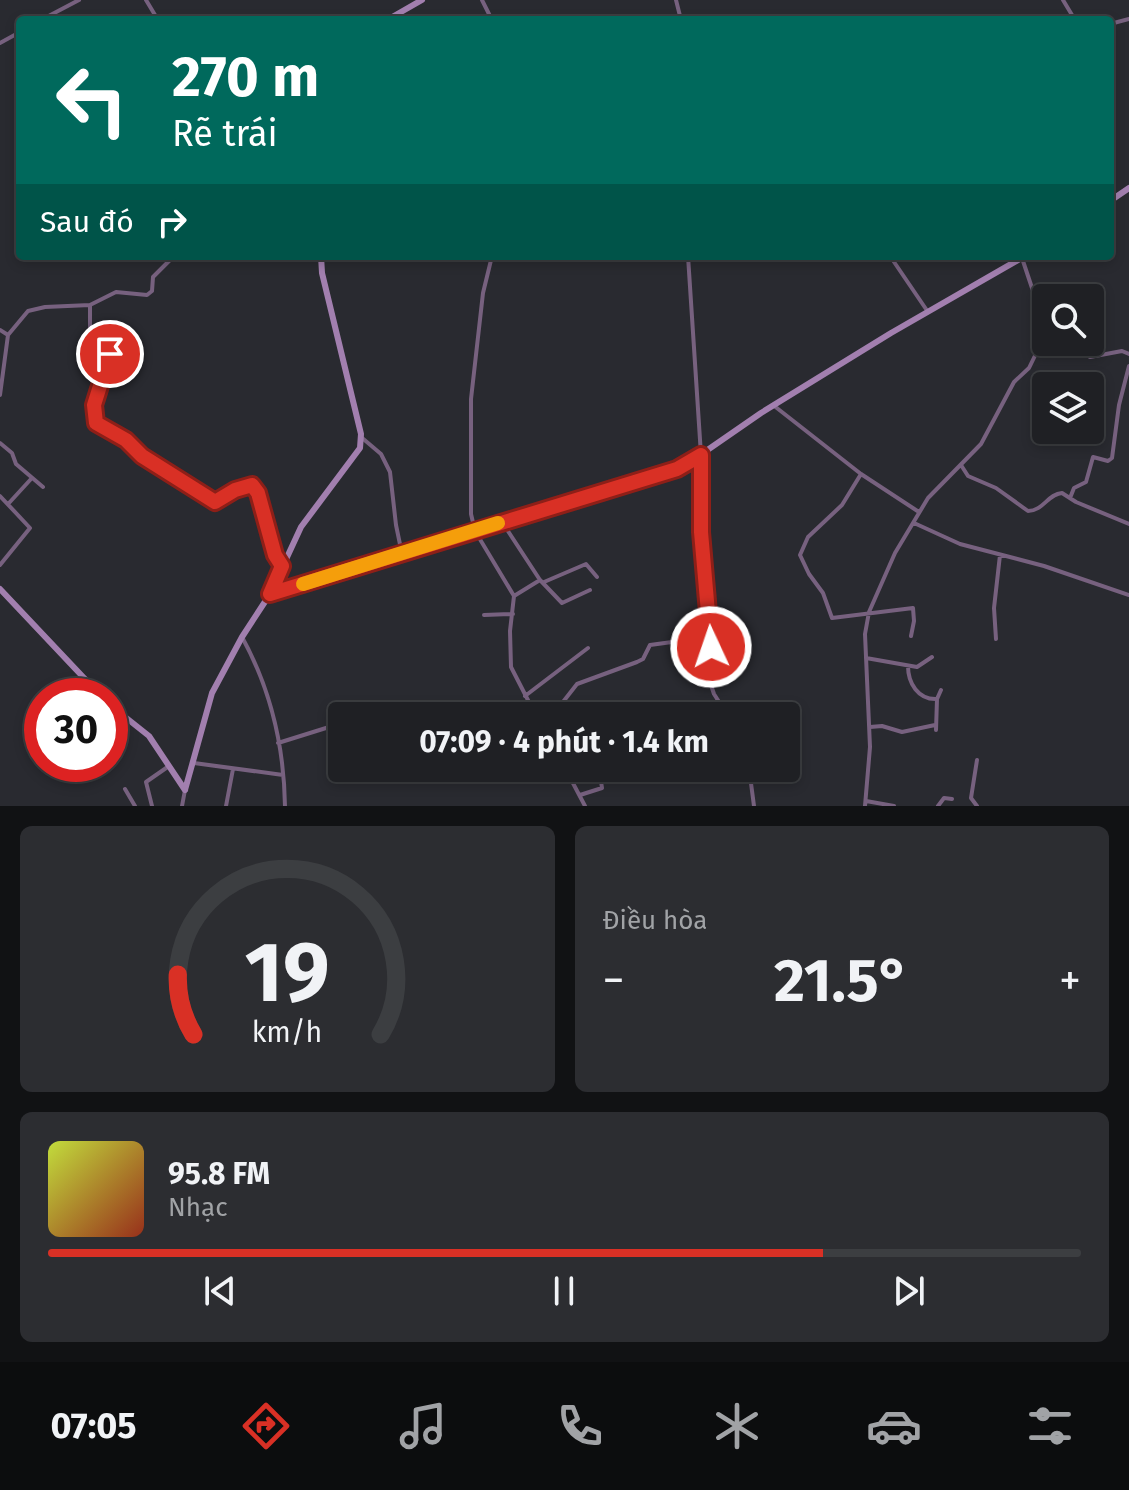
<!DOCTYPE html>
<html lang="vi">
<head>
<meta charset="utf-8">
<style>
	body { margin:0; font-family:"Fira Sans",sans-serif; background:#2c2d31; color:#f1f3f6; height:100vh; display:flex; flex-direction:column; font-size:30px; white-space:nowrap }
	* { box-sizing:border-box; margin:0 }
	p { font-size:26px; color:#a1a3a6 }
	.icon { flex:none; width:44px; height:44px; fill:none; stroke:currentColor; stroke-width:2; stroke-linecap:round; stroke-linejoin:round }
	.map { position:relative; height:806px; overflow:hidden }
	.panel { display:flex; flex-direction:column; gap:20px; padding:20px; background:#111214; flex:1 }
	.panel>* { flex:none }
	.guide { position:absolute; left:16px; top:16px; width:1098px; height:244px; border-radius:8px; box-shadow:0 4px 12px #0003,0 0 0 2px #3c3e41; background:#00695c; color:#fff; overflow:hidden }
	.buttons { position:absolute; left:1032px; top:284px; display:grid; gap:16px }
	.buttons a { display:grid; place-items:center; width:72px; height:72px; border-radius:8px; background:#1f2024; box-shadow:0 4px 12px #0003,0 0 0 2px #3c3e41; font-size:40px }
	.speed { position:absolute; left:24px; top:678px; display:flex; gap:16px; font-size:40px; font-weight:700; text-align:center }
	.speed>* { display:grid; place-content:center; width:104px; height:104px; border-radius:50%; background:#1f2024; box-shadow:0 4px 12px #0003,0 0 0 2px #3c3e41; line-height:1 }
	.speed .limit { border:12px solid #d22; background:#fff; color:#111 }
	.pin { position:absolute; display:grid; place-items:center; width:68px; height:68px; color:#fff; margin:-34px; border:4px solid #fff; border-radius:50%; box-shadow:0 2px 8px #0007 }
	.me { position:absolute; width:88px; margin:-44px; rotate:357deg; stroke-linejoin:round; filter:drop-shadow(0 0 6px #0008) }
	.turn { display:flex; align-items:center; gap:28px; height:168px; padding:0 24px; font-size:36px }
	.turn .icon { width:104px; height:104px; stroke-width:2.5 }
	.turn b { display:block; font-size:56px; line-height:68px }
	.then { display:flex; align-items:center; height:76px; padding:0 24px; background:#0003; gap:16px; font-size:30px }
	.big { font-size:60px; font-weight:700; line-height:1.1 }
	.panel .tile { flex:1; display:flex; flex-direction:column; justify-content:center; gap:12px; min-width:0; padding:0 28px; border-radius:12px; background:#2c2d31 }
	.panel .dial { align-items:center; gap:0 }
	.dial svg { height:208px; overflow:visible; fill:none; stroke:#3c3e41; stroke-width:7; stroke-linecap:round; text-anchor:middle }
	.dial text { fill:#f1f3f6; stroke:none }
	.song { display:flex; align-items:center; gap:24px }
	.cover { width:96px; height:96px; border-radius:12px; background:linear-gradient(135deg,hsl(70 70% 55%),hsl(10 70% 35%)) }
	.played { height:8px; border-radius:4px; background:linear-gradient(90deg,#d93025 75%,#3c3e41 75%) }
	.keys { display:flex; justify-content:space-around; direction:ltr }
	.heat { display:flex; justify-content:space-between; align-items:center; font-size:44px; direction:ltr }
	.panel .tiles { flex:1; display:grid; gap:20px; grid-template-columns:1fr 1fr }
	.tile:last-child { grid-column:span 2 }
	.trip { position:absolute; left:328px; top:702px; width:472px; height:80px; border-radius:8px; background:#1f2024; box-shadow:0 4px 12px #0003,0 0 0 2px #3c3e41; font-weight:700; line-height:80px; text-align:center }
	.dock { display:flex; height:128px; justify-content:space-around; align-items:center; background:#0c0d0e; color:#a1a3a6 }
	.dock .icon { width:56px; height:56px }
	.dock .active { color:#d93025 }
	.dock b { font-size:36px; color:#f1f3f6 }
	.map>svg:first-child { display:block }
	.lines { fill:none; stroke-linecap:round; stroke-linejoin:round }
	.street { stroke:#77617f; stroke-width:4 }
	.secondary { stroke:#a27faf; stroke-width:6 }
	.route-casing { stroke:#8d1f18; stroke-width:20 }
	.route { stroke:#d93025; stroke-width:14 }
	.slow { stroke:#f59e0b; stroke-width:14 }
</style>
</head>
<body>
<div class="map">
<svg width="1129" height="806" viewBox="0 0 1129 806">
	<rect width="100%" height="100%" fill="#292a30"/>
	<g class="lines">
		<path class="street" d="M146 0 158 20
			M482 0 492 20
			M676 0 681 20
			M1063 0 1075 20
			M41 20 79 0
			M1110 24 1129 19
			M0 43 20 32
			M492 256 483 293 471 399V514L475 531 514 596 510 631 511 667 531 706 545 716
			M688 256 701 455V532L710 620 708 676 714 694 728 716
			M856 256 866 260 871 256
			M890 256 928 312
			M1022 258 1046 330
			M90 305V333L114 343 94 405 96 423 126 440 146 458 215 502 235 490 252 485 258 493 275 555 282 566
			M0 330 8 335
			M1061 342 1090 357 1122 351 1129 354
			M0 395 8 335 28 311 45 307 90 305 116 292 147 295 152 291 153 277 174 256
			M773 405 861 474 919 512
			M361 437 381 454 390 472 396 525 402 554
			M0 443 12 453 16 464 43 487
			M961 465 968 476 996 488 1028 511C1043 511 1048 494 1062 493L1076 502 1129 524
			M861 474 842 505 808 537 800 555 809 574 823 593 832 618 913 608 914 621 911 636
			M0 496 30 528 0 565
			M1070 498 1074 488 1086 482 1093 457 1108 461 1112 458 1119 405 1129 366
			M9 503 31 479
			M502 522 540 580
			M914 523 960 544 1044 566 1129 595
			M544 582 586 564 597 577
			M514 596 540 580 562 603 590 590
			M484 615 513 614
			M242 637C270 688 284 747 285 806
			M996 639 994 608 1000 555
			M866 658 917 667 932 657
			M908 666C908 683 918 700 937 699
			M525 696 588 648
			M362 716 381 708
			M552 716 577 684 637 662 643 659 650 645 709 637
			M870 727 882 726 902 732 935 725
			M936 730 937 699 941 690
			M278 743 342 723
			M977 760 971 798 977 806
			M194 763 283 775
			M565 768 585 806
			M749 768 754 806
			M87 779 94 771 95 764
			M125 789 135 806
			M580 795 602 788 599 768
			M866 801 894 806
			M152 806 146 782 169 766
			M182 806 185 790
			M226 806 233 769
			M865 806 870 747 865 634 869 612 895 553 928 498 981 444 1014 382 1029 368 1046 333
			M938 806 944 798 952 799"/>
		<path class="secondary" d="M387 20 422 0
			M1110 201 1129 188
			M0 589 101 696
			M270 594 677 469 693 460 761 413 891 333 1025 256
			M110 705 149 736 185 790
			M185 790 212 693 242 637 270 594 301 527 360 448 361 434 322 273 321 256"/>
	</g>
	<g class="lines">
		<defs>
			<path id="route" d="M110 354 94 405 96 423 126 440 142 456 215 502 235 490 252 485 258 493 275 555 282 566 270 594 677 469 701 455V532L711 647"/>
		</defs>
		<use href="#route" class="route-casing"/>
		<use href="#route" class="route"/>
		<path class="slow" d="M303 584 498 523"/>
	</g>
</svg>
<div class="buttons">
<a><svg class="icon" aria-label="search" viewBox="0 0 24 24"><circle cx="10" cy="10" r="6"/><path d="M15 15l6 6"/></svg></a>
<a><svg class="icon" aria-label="layers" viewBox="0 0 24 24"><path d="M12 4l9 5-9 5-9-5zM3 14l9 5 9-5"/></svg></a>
</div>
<div class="speed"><div class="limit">30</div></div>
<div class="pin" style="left:110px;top:354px;background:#d93025"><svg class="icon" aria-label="arrive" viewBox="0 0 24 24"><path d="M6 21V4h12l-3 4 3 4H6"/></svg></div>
<svg class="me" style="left:711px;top:647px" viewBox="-20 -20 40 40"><circle r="17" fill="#d93025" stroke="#fff" stroke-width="3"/><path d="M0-11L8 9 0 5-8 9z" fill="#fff"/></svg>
<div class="trip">07:09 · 4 phút · 1.4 km</div>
<div class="guide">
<div class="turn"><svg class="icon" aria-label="left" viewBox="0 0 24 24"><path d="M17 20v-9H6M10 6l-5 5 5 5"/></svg><div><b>270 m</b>Rẽ trái</div></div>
<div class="then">Sau đó<svg class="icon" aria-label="right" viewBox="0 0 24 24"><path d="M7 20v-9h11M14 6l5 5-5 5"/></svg></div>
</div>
</div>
<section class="panel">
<div class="tiles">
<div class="tile dial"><svg viewBox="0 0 100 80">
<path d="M14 69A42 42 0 1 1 86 69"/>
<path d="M14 69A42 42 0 0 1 8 46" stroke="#d93025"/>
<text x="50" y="56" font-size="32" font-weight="700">19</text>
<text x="50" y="72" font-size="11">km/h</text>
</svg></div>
<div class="tile"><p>Điều hòa</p>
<div class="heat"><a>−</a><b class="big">21.5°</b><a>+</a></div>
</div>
<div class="tile">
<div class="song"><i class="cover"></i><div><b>95.8 FM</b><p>Nhạc</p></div></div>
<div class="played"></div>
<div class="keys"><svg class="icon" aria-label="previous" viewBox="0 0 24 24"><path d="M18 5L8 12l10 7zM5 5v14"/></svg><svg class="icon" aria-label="pause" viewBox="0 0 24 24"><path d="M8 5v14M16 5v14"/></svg><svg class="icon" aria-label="next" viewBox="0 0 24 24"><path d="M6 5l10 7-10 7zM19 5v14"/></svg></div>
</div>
</div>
</section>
<nav class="dock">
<b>07:05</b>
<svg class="icon active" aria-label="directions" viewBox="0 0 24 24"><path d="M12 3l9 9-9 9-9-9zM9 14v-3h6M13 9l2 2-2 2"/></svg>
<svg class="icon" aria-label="music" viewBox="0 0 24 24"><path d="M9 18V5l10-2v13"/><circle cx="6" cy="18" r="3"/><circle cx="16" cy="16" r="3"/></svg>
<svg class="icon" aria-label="phone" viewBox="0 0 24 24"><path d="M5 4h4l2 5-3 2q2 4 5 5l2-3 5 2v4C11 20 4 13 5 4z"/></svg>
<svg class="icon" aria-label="climate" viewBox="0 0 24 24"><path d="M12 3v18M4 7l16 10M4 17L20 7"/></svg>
<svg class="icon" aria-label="car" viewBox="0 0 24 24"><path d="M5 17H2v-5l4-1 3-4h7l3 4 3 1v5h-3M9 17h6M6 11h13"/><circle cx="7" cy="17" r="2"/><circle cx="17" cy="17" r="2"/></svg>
<svg class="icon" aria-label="filters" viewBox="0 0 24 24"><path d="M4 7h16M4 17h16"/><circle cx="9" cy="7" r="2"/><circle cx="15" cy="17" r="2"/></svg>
</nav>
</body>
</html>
